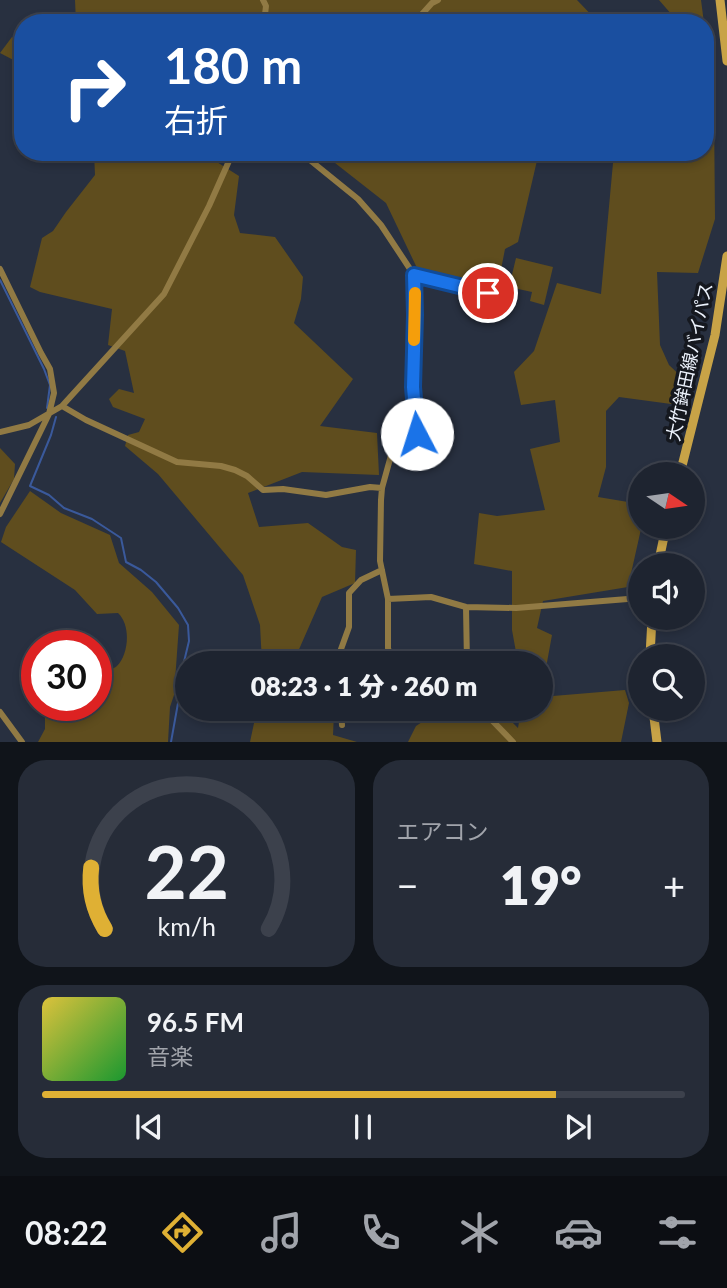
<!DOCTYPE html>
<html lang="ja">
<head>
<meta charset="utf-8">
<style>
	body { margin:0; font-family:Lato,"Noto Sans JP",sans-serif; background:#262c38; color:#f1f3f6; height:100vh; display:flex; flex-direction:column; font-size:26px; white-space:nowrap }
	* { box-sizing:border-box; margin:0 }
	p { font-size:23px; color:#a1a4ab }
	.icon { flex:none; width:38px; height:38px; fill:none; stroke:currentColor; stroke-width:2; stroke-linecap:round; stroke-linejoin:round }
	.map { position:relative; height:742px; overflow:hidden }
	.details { display:flex; flex-direction:column; gap:18px; padding:18px; background:#10141a; flex:1 }
	.details>* { flex:none }
	.banner { position:absolute; left:14px; top:14px; width:700px; height:147px; border-radius:28px; box-shadow:0 4px 10px #0003,0 0 0 2px #3c414c; background:#1a4fa0; color:#fff; overflow:hidden }
	.needle { width:46px; rotate:103deg }
	.fabs { position:absolute; left:628px; top:462px; display:grid; gap:14px }
	.fabs a { display:grid; place-items:center; width:77px; height:77px; border-radius:50%; background:#1e2430; box-shadow:0 4px 10px #0003,0 0 0 2px #3c414c; font-size:35px }
	.speed { position:absolute; left:21px; top:630px; display:flex; gap:14px; font-size:35px; font-weight:700; text-align:center }
	.speed>* { display:grid; place-content:center; width:91px; height:91px; border-radius:50%; background:#1e2430; box-shadow:0 4px 10px #0003,0 0 0 2px #3c414c; line-height:1 }
	.speed .limit { border:10px solid #d22; background:#fff; color:#111 }
	.pin { position:absolute; display:grid; place-items:center; width:60px; height:60px; color:#fff; margin:-30px; border:4px solid #fff; border-radius:50%; box-shadow:0 2px 7px #0007 }
	.me { position:absolute; width:77px; margin:-38px; rotate:355deg; stroke-linejoin:round; filter:drop-shadow(0 0 5px #0008) }
	.turn { display:flex; align-items:center; gap:24px; height:147px; padding:0 35px; font-size:32px }
	.turn .icon { width:91px; height:91px; stroke-width:2.5 }
	.turn b { display:block; font-size:49px; line-height:60px }
	.big { font-size:52px; font-weight:800; line-height:1.1 }
	.details .card { flex:1; display:flex; flex-direction:column; justify-content:center; gap:10px; min-width:0; padding:0 24px; border-radius:28px; background:#262c38 }
	.details .dial { align-items:center; gap:0 }
	.dial svg { height:182px; overflow:visible; fill:none; stroke:#3c414c; stroke-width:7; stroke-linecap:round; text-anchor:middle }
	.dial text { fill:#f1f3f6; stroke:none }
	.song { display:flex; align-items:center; gap:21px }
	.cover { width:84px; height:84px; border-radius:10px; background:linear-gradient(135deg,hsl(50 70% 55%),hsl(130 70% 35%)) }
	.played { height:7px; border-radius:4px; background:linear-gradient(90deg,#dfb034 80%,#3c414c 80%) }
	.keys { display:flex; justify-content:space-around; direction:ltr }
	.heat { display:flex; justify-content:space-between; align-items:center; font-size:38px; direction:ltr }
	.details .tiles { flex:1; display:grid; gap:18px; grid-template-columns:1fr 1fr }
	.card:last-child { grid-column:span 2 }
	.trip { position:absolute; left:175px; top:651px; width:378px; height:70px; border-radius:35px; background:#1e2430; box-shadow:0 4px 10px #0003,0 0 0 2px #3c414c; font-weight:800; line-height:70px; text-align:center }
	.tab-bar { display:flex; height:112px; justify-content:space-around; align-items:center; background:#0c0e13; color:#a1a4ab }
	.tab-bar .icon { width:49px; height:49px }
	.tab-bar .current { color:#dfb034 }
	.tab-bar b { font-size:32px; color:#f1f3f6 }
	.map>svg:first-child { display:block }
	.green { fill:#5f4d1e }
	.lines { fill:none; stroke-linecap:round; stroke-linejoin:round }
	.stream { stroke:#3a599b; stroke-width:2 }
	.street { stroke:#917a44; stroke-width:6 }
	.secondary { stroke:#c8a347; stroke-width:9 }
	.route-casing { stroke:#114b97; stroke-width:18 }
	.route { stroke:#1a73e8; stroke-width:12 }
	.slow { stroke:#f59e0b; stroke-width:12 }
	.labels { text-anchor:middle; stroke-width:7; stroke-linejoin:round; paint-order:stroke }
	.street-label { font-size:18px; fill:#edf3fd; stroke:#15181f }
</style>
</head>
<body>
<div class="map">
<svg width="727" height="742" viewBox="0 0 727 742">
	<rect width="100%" height="100%" fill="#283040"/>
	<path class="green" d="M75 0H577L599 23H76Z
		M659 0H701L704 23H679Z
		M12 37 23 42V65L0 53Z
		M705 103 714 109 715 219 698 273 657 272 660 345 669 365 688 383 686 406 619 397 606 411V467L598 497 640 504V527H656L641 529 628 587 543 601 537 628 552 635 541 695V663H518L512 630V571L474 564 479 513 497 516 545 510 530 449 560 442 555 400 521 405 514 372 534 351 557 283 601 294 613 163 549 152H705Z
		M94 152H201L239 176 234 215 240 233 275 237 303 277 301 299 294 323 353 379 320 426 377 433 379 475 302 472 248 493 259 527 308 523 342 547 356 550 355 583 322 597 293 663H262L260 625 243 575 158 474 125 446 128 435 139 432 145 419 113 407 109 399 119 389 134 393 125 351 108 345 112 309 40 292 30 287 42 238 53 231 66 212 95 175Z
		M321 152H539L518 242 505 249 498 285 437 275 417 268 386 203Z
		M516 258 553 267 544 305 530 301 532 292 509 287Z
		M0 448 15 464 14 479 0 503Z
		M30 491 61 513 110 535 119 563 152 592 179 625 174 695 170 707 168 742H38L45 729V705H96V676C102 673 112 670 117 666 129 654 131 625 118 613L97 614 75 590 1 542 6 527Z
		M625 690 629 703 621 742H408L416 726 442 709H499L518 728 521 709H541V697Z
		M257 709H337L334 713 333 735 357 742H250Z"/>
	<g class="lines">
		<path class="stream" d="M0 280 44 369 50 385 47 408
			M56 417 51 435 30 486 49 495 64 508 92 519 121 538 126 562 141 570 156 582 178 608 188 625 189 641 182 670 186 681 180 692 171 742"/>
		<path class="street" d="M263 0 266 6 264 23
			M414 23 432 3 438 0
			M300 152 358 199 381 225 414 275 415 315 413 387 417 434 395 441 382 488 381 500 380 561 388 599V648L391 659
			M0 269 41 353 50 369 54 393 49 414 0 514
			M414 275 488 293
			M62 406 86 420 177 462 221 466 235 470 247 476 263 490 283 489 326 495 370 487 382 488
			M0 432 29 425 62 406 164 294 209 206 233 152
			M388 599 431 597 466 607 516 608 640 598
			M466 607 467 663
			M336 663 349 627V593L361 580 382 570
			M387 663 391 659 421 653 431 663
			M481 709 513 742
			M0 712 22 742
			M342 725 341 712 343 709"/>
		<path class="secondary" d="M720 0 727 61
			M680 474 715 335 727 256
			M658 565 666 527
			M650 656 652 618
			M653 709 657 742"/>
	</g>
	<g class="lines">
		<defs>
			<path id="route" d="M417 434 413 387 415 315 414 275 488 293"/>
		</defs>
		<use href="#route" class="route-casing"/>
		<use href="#route" class="route"/>
		<path class="slow" d="M414 340 415 293"/>
	</g>
	<g class="labels">
		<g class="street-label">
			<text transform="translate(690 362) rotate(-78)" y="6">大竹鉾田線バイパス</text>
		</g>
	</g>
</svg>
<div class="fabs">
<a><svg class="needle" viewBox="-14 -14 28 28"><path d="M0-13l5 13h-10z" fill="#e53935"/><path d="M0 13l5-13h-10z" fill="#a1a4ab"/></svg></a>
<a><svg class="icon" aria-label="sound" viewBox="0 0 24 24"><path d="M4 9h4l5-4v14l-5-4H4zM17 9q2 3 0 6"/></svg></a>
<a><svg class="icon" aria-label="search" viewBox="0 0 24 24"><circle cx="10" cy="10" r="6"/><path d="M15 15l6 6"/></svg></a>
</div>
<div class="speed"><div class="limit">30</div></div>
<div class="pin" style="left:488px;top:293px;background:#d93025"><svg class="icon" aria-label="arrive" viewBox="0 0 24 24"><path d="M6 21V4h12l-3 4 3 4H6"/></svg></div>
<svg class="me" style="left:417px;top:434px" viewBox="-20 -20 40 40"><circle r="19" fill="#fff"/><path d="M0-13L10 11 0 6-10 11z" fill="#1a73e8"/></svg>
<div class="trip">08:23 · 1 分 · 260 m</div>
<div class="banner">
<div class="turn"><svg class="icon" aria-label="right" viewBox="0 0 24 24"><path d="M7 20v-9h11M14 6l5 5-5 5"/></svg><div><b>180 m</b>右折</div></div>
</div>
</div>
<section class="details">
<div class="tiles">
<div class="card dial"><svg viewBox="0 0 100 80">
<path d="M14 69A42 42 0 1 1 86 69"/>
<path d="M14 69A42 42 0 0 1 8 42" stroke="#dfb034"/>
<text x="50" y="56" font-size="32" font-weight="700">22</text>
<text x="50" y="72" font-size="11">km/h</text>
</svg></div>
<div class="card"><p>エアコン</p>
<div class="heat"><a>−</a><b class="big">19°</b><a>+</a></div>
</div>
<div class="card">
<div class="song"><i class="cover"></i><div><b>96.5 FM</b><p>音楽</p></div></div>
<div class="played"></div>
<div class="keys"><svg class="icon" aria-label="previous" viewBox="0 0 24 24"><path d="M18 5L8 12l10 7zM5 5v14"/></svg><svg class="icon" aria-label="pause" viewBox="0 0 24 24"><path d="M8 5v14M16 5v14"/></svg><svg class="icon" aria-label="next" viewBox="0 0 24 24"><path d="M6 5l10 7-10 7zM19 5v14"/></svg></div>
</div>
</div>
</section>
<nav class="tab-bar">
<b>08:22</b>
<svg class="icon current" aria-label="directions" viewBox="0 0 24 24"><path d="M12 3l9 9-9 9-9-9zM9 14v-3h6M13 9l2 2-2 2"/></svg>
<svg class="icon" aria-label="music" viewBox="0 0 24 24"><path d="M9 18V5l10-2v13"/><circle cx="6" cy="18" r="3"/><circle cx="16" cy="16" r="3"/></svg>
<svg class="icon" aria-label="phone" viewBox="0 0 24 24"><path d="M5 4h4l2 5-3 2q2 4 5 5l2-3 5 2v4C11 20 4 13 5 4z"/></svg>
<svg class="icon" aria-label="climate" viewBox="0 0 24 24"><path d="M12 3v18M4 7l16 10M4 17L20 7"/></svg>
<svg class="icon" aria-label="car" viewBox="0 0 24 24"><path d="M5 17H2v-5l4-1 3-4h7l3 4 3 1v5h-3M9 17h6M6 11h13"/><circle cx="7" cy="17" r="2"/><circle cx="17" cy="17" r="2"/></svg>
<svg class="icon" aria-label="filters" viewBox="0 0 24 24"><path d="M4 7h16M4 17h16"/><circle cx="9" cy="7" r="2"/><circle cx="15" cy="17" r="2"/></svg>
</nav>
</body>
</html>
